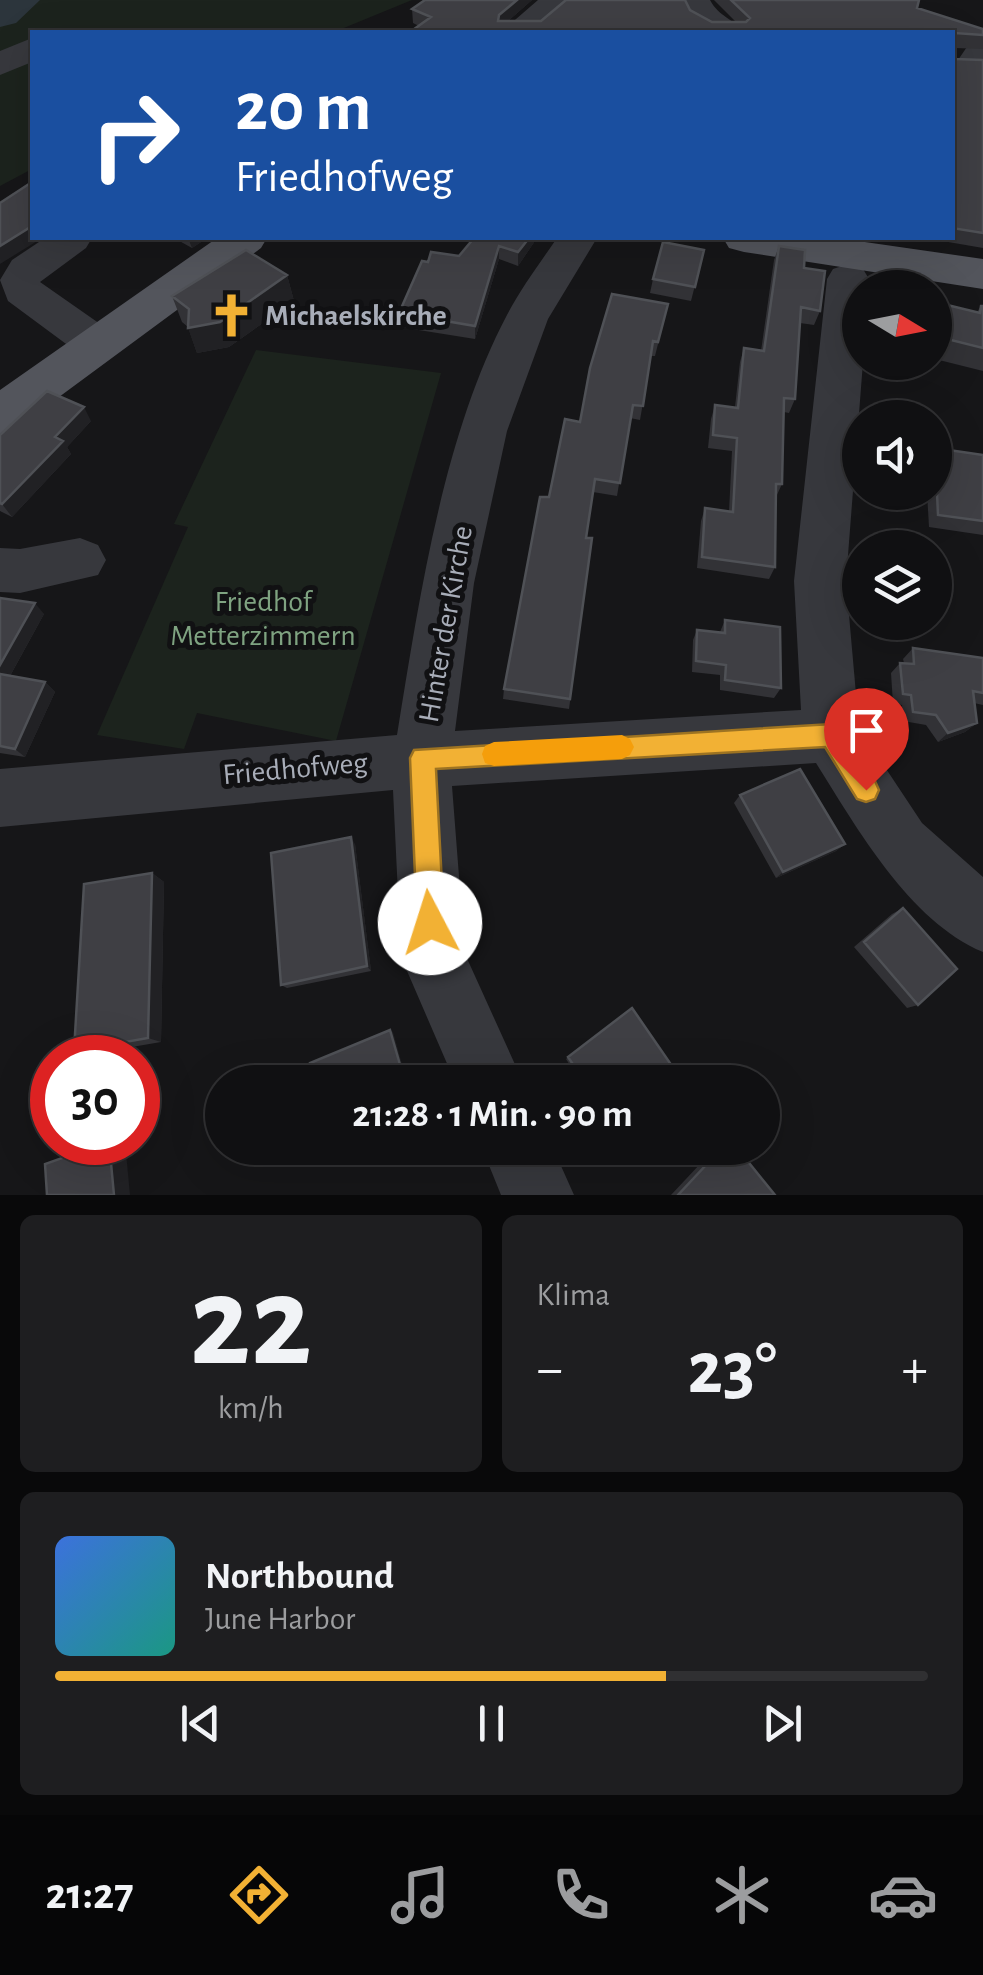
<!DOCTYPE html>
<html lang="de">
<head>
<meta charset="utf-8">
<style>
	body { margin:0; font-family:"Alegreya Sans",sans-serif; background:#1e1e20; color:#f1f3f6; height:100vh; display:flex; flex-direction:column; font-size:38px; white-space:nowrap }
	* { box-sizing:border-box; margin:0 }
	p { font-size:32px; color:#9c9d9f }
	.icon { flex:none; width:55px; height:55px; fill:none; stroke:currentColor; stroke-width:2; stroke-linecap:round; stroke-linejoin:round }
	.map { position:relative; height:1195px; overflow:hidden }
	.details { display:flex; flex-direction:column; gap:20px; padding:20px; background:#09090a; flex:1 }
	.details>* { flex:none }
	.hud { position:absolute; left:30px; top:30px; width:925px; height:210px; border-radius:0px; box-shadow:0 10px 40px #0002,0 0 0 2px #303032; background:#1a4fa0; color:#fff; overflow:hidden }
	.needle { width:65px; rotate:100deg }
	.fabs { position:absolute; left:842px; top:270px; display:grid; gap:20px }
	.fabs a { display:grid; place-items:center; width:110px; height:110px; border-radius:50%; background:#101012; box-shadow:0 10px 40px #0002,0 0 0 2px #303032; font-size:50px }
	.speed { position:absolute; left:30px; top:1035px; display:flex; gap:20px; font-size:50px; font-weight:700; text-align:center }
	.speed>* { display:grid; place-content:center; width:130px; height:130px; border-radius:50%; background:#101012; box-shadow:0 10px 40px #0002,0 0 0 2px #303032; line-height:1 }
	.speed .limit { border:15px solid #d22; background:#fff; color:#111 }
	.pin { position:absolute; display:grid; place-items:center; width:85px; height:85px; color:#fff; margin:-102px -42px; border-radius:50% 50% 50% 0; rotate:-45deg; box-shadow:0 0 10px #0007 }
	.pin .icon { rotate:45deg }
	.me { position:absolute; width:110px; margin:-55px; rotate:355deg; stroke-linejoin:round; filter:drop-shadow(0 0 8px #0008) }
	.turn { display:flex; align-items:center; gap:35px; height:210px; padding:0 40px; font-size:45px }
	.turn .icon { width:130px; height:130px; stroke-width:2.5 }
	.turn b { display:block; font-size:70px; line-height:85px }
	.big { font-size:75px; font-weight:700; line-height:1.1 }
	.details .widget { flex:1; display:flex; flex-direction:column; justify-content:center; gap:15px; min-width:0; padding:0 35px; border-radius:15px; background:#1e1e20 }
	.details .dial { align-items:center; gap:0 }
	.dial b { font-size:130px; line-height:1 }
	.song { display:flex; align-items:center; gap:30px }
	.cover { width:120px; height:120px; border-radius:15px; background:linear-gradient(135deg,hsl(220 70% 55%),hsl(170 70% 35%)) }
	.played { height:10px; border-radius:5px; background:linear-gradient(90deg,#f2b134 70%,#303032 70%) }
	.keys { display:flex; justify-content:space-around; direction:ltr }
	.heat { display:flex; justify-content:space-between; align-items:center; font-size:55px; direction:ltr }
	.details .tiles { flex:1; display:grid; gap:20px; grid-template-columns:1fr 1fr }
	.widget:last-child { grid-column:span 2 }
	.trip { position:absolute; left:205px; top:1065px; width:575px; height:100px; border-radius:50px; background:#101012; box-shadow:0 10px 40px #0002,0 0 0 2px #303032; font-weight:700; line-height:100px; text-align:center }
	.tabs { display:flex; height:160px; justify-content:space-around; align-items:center; background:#060607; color:#9c9d9f }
	.tabs .icon { width:70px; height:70px }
	.tabs .selected { color:#f2b134 }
	.tabs b { font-size:45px; color:#f1f3f6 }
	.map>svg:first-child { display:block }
	.green { fill:#1c231d }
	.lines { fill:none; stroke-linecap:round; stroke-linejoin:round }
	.river { fill:#2c353c; fill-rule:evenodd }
	.minor { fill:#37383d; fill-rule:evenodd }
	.major { fill:#53555c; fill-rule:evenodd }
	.wall { fill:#323236 }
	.shaded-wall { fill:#212124 }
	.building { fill:#3f3f44; stroke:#4f5156; stroke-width:2.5 }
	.route { fill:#f2b134; stroke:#9d7322; stroke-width:2.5 }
	.slow { fill:#f59e0b }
	.labels { text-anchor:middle; stroke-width:10; stroke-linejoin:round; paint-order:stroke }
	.poi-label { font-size:30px; font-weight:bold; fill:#a8adb8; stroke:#111113; text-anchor:start }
	.park-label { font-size:30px; fill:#7fa381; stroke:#111113 }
	.street-label { font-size:30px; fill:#a8adb8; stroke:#111113 }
</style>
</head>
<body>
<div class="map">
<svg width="983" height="1195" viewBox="0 0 983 1195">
	<rect width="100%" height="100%" fill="#161618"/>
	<path class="green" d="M0 0H412L334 32H32V169L0 186Z
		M256 350 441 373 336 741 197 713 184 749 97 735 188 527 174 524Z"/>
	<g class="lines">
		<path class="river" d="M0 0H40L16 23 0 27Z"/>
		<path class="minor" d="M538 0H575L538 32H501Z
			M678 0H710C719 17 733 18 743 32 704 34 695 37 678 0Z
			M32 38V62L0 75V51Z
			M983 38V68L963 67 958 60 971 41Z
			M45 238H92L86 248 40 282 113 333 119 344 113 355 97 360 81 355 8 301 0 280 12 260Z
			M557 238H597L548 319 507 431 474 583 455 731 801 710 794 581 827 279 833 269 848 264 863 269 869 279 868 288H860L863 362 846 581 859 728 922 823 983 877V952C909 921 857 828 816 763L452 786 465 954 523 1082H455L401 957 393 790 0 827V769L397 735C419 600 443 436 507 315 521 288 540 263 557 238Z
			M80 538 98 545 106 560 98 575 20 593 0 592V548L20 549Z
			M482 1148H553L574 1195H501Z"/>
		<path class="major" d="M217 238H267L261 248 17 428 0 434V390Z
			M723 238H837L983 259V289L744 252 729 248Z"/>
	</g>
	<path class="wall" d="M532 0 508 21H541L690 10 712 22H736L714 0H919L917 8 983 29V49L955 48V59L983 60V248L925 238H952V32L419 26 413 23 412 9Z
		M174 238H207L192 248Z
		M474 238H537L518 266 499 259 475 339 400 327 399 313 428 262 459 256Z
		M779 246 804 268 820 311 814 325 800 323 795 399 789 413 784 412 782 484 776 497 775 567 769 579 697 568 701 521 705 508 729 512 732 451 708 448 711 419 715 405 735 407 740 362 744 348 761 351 774 260Z
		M704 250 691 301 650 293 653 279Z
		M287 275 294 301 229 347 197 353 188 327 182 322 172 296Z
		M935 302 977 312 981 306H983V371L935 359Z
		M668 304 655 356H651L640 420 630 418 617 496 593 492 586 538H592L569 709 503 699 504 689 549 497 580 422Z
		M91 421 67 447 71 454 12 517 0 511V435Z
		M935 448 983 455V535L929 527 927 492H935Z
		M0 598 44 614 10 676 45 682 55 692 25 757 0 753Z
		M725 620 781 688 774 698 720 690V675L692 672 693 640 697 630 720 632Z
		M913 648 983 658V705L974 703 977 723 965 732 938 742 926 725 903 721 902 705 893 704 891 673 900 663H904L903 659Z
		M740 795 845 844 836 851 776 878 734 803Z
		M355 844 371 971 287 988 281 985Z
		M152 873 164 882 161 1042 91 1054 74 1051Z
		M903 908 918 1005 907 1008 854 947 892 914Z
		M632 1008 683 1082H581L566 1059Z
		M715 1148H737L775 1195H671Z"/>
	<path class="shaded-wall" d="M517 0H532L499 29V15Z
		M32 226V238H42L0 264V246Z
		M188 238H207L192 248Z
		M529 238H537L518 266V252Z
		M499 246V259L475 339V326Z
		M287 275 294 301 229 347 197 353 188 328Z
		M84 407 91 421 67 447 71 454 12 517 2 504 55 437Z
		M35 603 44 614 6 683 0 678V665Z
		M45 682 55 692 25 757 15 749Z
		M977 723 965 732 938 742 948 733Z
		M351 837 355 844 371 971 367 966Z
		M845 844 836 851 776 878 783 872Z
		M152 873 164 882 161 1042 148 1038Z
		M390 1030 393 1032 407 1082H405Z
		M109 1142H125L130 1195H114Z"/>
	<path class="building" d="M425 0H517L499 15 498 21H541L566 0H685L690 10 712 22H746L750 18 731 0H919L917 8 983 29V35L955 33V59L983 60V233L952 228V32H410L431 17 412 9Z
		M32 182V226L0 246V203Z
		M474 238H529L518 252 499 246 475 326 399 313 422 261 428 262 431 252 459 256Z
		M663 242 704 250 695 287 653 279Z
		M779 246 805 250 804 268 825 271 820 311 801 307 795 399 784 398 782 484H776L775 567 702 557 705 508 733 512 737 438 713 435 715 405 738 408 744 348 764 351Z
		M246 250 287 275 220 322 188 328 189 309 172 296Z
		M612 294 668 304 658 342 653 341 643 406 633 405 620 483 595 479 586 538H592L570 699 504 689 540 497H549L565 419 580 422 590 368Z
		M935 302 980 313 981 306H983V348L935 336Z
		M47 391 84 407 55 437 63 441 2 504 0 503V435Z
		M935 448 983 455V521L938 515Z
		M0 598 35 603 0 665Z
		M725 620 780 627 781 688 725 680 726 665 696 661 697 630 725 633Z
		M913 648 983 658V693L973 691 977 723 948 733 936 715 913 712 911 695 903 694 900 663 914 664Z
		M0 674 45 682 15 749 0 746Z
		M800 769 845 844 783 872 740 795Z
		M351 837 367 966 281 985 271 853Z
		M152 873 148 1038 74 1051 84 884Z
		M903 908 957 969 918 1005 864 942Z
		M632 1008 683 1082H585L568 1057Z
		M390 1030 405 1082H314L310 1063Z
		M107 1142H109L114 1195H47L45 1164Z
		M331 1148H374L335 1165Z
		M722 1148H737L775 1195H678Z"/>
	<path class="route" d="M832 724 840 727 875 781 879 790 875 799 866 802 857 799 825 747 436 769 444 923 440 932 430 936 421 932 417 923 410 758 414 750Z"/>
	<path class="slow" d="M622 735 630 739 634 747 630 755 622 759 494 766 485 763 482 754 485 746 494 742Z"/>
	<defs>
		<symbol id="church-bare" viewBox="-9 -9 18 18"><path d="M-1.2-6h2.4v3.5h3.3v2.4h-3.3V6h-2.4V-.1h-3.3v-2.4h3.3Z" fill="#f2b134" stroke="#111113" stroke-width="2.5" paint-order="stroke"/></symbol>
	</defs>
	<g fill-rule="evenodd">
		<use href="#church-bare" x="200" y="284" width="63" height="63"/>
	</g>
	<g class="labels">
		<g class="poi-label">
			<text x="265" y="325">Michaelskirche</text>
		</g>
		<g class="park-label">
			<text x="263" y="611">Friedhof<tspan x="263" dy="34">Metterzimmern</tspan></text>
		</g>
		<g class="street-label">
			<text transform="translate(445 624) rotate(-80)" y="10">Hinter der Kirche</text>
			<text transform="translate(295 768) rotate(-5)" y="10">Friedhofweg</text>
		</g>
	</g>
</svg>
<div class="fabs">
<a><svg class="needle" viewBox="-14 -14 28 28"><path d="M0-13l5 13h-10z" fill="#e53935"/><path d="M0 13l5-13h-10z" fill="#9c9d9f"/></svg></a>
<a><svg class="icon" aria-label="sound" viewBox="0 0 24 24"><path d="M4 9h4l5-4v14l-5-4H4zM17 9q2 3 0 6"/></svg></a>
<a><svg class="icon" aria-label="layers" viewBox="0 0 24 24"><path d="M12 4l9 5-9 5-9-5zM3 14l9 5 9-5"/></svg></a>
</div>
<div class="speed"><div class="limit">30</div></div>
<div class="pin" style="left:866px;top:790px;background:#d93025"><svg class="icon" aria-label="arrive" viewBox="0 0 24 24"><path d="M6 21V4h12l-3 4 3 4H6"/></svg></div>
<svg class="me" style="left:430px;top:923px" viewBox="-20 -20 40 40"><circle r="19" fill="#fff"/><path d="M0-13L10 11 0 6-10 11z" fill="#f2b134"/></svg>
<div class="trip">21:28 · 1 Min. · 90 m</div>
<div class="hud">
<div class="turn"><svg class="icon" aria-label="right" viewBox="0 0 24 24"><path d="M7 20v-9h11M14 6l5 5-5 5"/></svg><div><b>20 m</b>Friedhofweg</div></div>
</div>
</div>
<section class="details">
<div class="tiles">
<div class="widget dial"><b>22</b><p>km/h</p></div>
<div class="widget"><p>Klima</p>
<div class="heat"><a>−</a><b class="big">23°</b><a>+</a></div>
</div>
<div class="widget">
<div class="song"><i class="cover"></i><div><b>Northbound</b><p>June Harbor</p></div></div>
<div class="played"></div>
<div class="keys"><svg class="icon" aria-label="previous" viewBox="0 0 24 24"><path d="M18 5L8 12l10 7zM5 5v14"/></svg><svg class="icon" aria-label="pause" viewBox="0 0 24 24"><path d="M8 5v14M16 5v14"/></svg><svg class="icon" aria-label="next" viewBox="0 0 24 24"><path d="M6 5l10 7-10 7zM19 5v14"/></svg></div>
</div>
</div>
</section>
<nav class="tabs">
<b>21:27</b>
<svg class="icon selected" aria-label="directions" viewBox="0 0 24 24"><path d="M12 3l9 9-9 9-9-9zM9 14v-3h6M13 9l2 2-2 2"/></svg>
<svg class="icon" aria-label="music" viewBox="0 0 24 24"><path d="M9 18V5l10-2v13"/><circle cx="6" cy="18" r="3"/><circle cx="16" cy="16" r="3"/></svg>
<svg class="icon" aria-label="phone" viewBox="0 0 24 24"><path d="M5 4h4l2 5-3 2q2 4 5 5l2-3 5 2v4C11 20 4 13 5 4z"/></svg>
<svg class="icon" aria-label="climate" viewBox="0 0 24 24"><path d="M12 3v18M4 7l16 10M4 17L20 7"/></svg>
<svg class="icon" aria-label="car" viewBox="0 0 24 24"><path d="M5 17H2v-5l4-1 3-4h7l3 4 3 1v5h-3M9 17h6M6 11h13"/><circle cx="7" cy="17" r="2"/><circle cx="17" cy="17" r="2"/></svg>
</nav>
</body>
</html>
